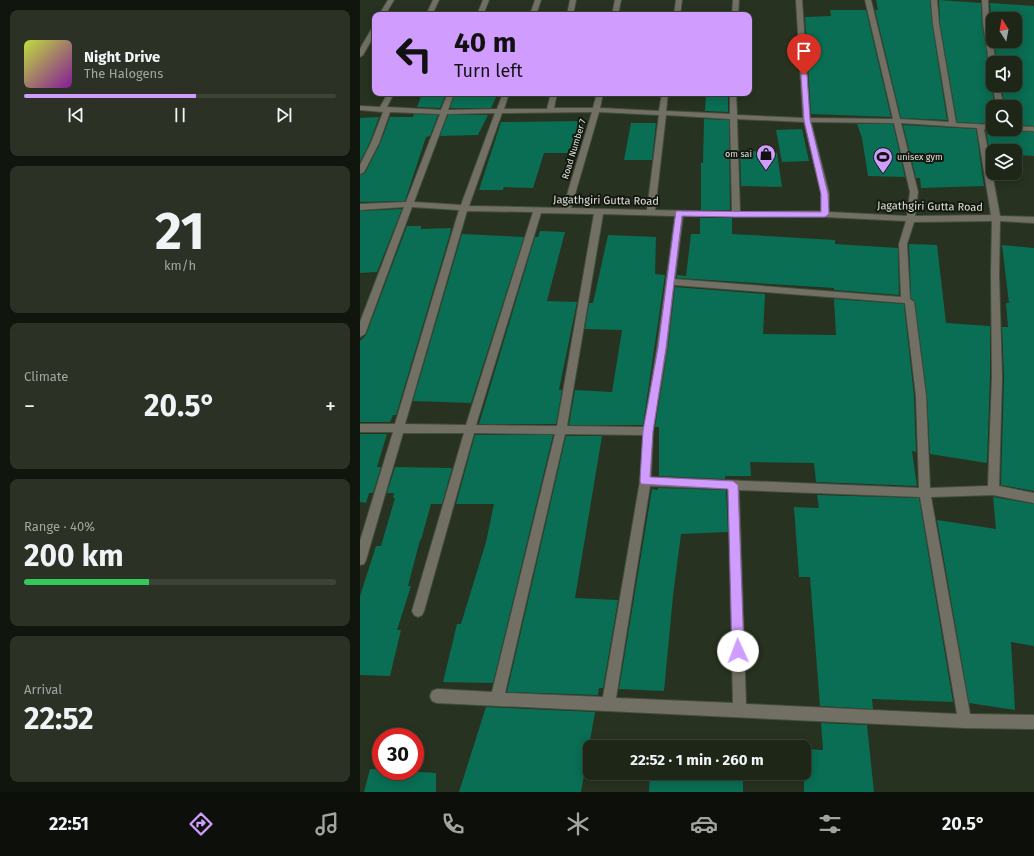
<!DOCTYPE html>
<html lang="en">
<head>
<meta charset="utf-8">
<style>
	body { margin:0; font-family:"Fira Sans",sans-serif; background:#2b3225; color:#f1f3f6; height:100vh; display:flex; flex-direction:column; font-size:15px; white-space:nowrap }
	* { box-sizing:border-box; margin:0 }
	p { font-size:13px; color:#a1a5a2 }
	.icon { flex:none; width:22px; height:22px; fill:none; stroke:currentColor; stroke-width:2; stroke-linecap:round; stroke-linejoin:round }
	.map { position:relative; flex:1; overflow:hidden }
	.sheet { display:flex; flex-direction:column; gap:10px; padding:10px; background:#10150d; width:360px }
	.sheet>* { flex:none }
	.banner { position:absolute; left:12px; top:12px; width:380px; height:84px; border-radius:8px; box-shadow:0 2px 10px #0003,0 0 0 1px #3c4337; background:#d09dff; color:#111; overflow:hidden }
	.needle { width:26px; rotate:349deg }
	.buttons { position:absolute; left:626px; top:12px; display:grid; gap:8px }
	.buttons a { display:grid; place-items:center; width:36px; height:36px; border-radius:8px; background:#1e2618; box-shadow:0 2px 10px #0003,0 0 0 1px #3c4337; font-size:20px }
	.speed { position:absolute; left:12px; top:728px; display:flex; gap:8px; font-size:20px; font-weight:700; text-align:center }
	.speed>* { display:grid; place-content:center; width:52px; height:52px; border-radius:50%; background:#1e2618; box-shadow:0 2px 10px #0003,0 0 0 1px #3c4337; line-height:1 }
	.speed .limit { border:6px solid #d22; background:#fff; color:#111 }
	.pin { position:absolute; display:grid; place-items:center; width:34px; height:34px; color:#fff; margin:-41px -17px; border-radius:50% 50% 50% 0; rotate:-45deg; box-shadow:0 0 4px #0007 }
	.pin .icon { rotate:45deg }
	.me { position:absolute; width:44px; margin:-22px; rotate:358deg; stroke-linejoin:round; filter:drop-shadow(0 0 3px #0008) }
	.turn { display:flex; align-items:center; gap:14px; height:84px; padding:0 16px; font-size:18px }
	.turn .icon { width:52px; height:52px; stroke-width:2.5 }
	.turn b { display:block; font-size:28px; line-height:34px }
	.big { font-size:30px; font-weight:700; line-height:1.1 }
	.sheet .card { flex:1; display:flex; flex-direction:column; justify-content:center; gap:6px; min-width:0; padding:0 14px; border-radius:8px; background:#2b3225 }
	.sheet .dial { align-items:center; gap:0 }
	.dial b { font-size:52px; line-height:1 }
	.song { display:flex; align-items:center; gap:12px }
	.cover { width:48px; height:48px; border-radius:6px; background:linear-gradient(135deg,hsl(70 70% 55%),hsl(290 70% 35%)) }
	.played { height:4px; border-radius:2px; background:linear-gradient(90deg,#d09dff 55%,#3c4337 55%) }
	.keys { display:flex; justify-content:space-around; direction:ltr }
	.heat { display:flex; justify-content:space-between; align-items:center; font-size:22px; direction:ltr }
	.charge { height:6px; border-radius:3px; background:linear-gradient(90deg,#34c759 40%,#3c4337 0) }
	.trip { position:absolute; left:223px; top:740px; width:228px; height:40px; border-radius:8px; background:#1e2618; box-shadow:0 2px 10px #0003,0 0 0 1px #3c4337; font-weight:700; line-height:40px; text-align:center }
	.tabs { display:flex; height:64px; justify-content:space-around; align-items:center; background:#0c0f0a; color:#a1a5a2 }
	.tabs .icon { width:28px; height:28px }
	.tabs .selected { color:#d09dff }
	.tabs b { font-size:18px; color:#f1f3f6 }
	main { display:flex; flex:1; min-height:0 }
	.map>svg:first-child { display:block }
	.building { fill:#096e53 }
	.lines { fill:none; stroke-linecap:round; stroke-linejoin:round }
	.minor-casing { stroke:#444e3d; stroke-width:2 }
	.minor { fill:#727065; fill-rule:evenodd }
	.route { fill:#d09dff; stroke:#8766a6 }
	.labels { text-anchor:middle; stroke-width:4; stroke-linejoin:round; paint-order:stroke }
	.far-street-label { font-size:9px; fill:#dae1d5; stroke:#141810 }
	.far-poi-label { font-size:9px; fill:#dae1d5; stroke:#141810; text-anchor:end }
	.street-label { font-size:11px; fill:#dae1d5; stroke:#141810 }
</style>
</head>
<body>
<main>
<section class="sheet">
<div class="card">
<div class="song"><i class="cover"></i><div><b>Night Drive</b><p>The Halogens</p></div></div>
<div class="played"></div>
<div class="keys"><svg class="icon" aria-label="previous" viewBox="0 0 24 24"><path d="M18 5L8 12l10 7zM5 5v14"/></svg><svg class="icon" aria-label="pause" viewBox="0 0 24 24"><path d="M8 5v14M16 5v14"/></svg><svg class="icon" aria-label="next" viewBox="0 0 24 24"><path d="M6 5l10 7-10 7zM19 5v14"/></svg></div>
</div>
<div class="card dial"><b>21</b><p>km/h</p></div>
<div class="card"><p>Climate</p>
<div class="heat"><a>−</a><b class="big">20.5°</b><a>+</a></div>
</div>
<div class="card"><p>Range · 40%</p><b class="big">200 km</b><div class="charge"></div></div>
<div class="card"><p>Arrival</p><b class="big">22:52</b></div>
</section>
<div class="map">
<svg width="674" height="792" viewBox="0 0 674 792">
	<rect width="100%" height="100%" fill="#283220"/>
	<path class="building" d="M516 0H570L572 24 587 120 541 118 515 10H518Z
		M579 0 621 3 622 23 629 67 633 70 632 85 634 107H633V124L597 122 580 24Z
		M630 3 674 6V126L655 125V107H645L641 85H655V63H637L634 41H655V19H633V37Z
		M470 10H506L531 117 451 114 445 17 471 16Z
		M95 93H138L131 108H90Z
		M346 93H368V112L345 111Z
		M62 94H86L80 108 57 107Z
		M54 114 78 115 70 136 66 137 45 201 0 202V175L5 173 20 144 30 117H53Z
		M88 115H128L118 135 80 136Z
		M19 117 10 142 0 162V118Z
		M344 119 369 120 370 210H341V163H343Z
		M224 121 218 153H184L173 188 144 187 143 190H119L141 122Z
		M271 123H296L292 160H264Z
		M497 124H533L545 177 508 176 502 138Z
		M543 125 616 129 624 186 561 188 560 178H556Z
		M442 129 449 161 422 162 416 130Z
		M635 129 674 132V156L655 155V151H633V155H630L626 130Z
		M380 150 417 153 422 187 381 186Z
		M42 209 17 272 0 273V211Z
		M340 218H372V234L475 240V244L538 248 539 295 474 290V288L317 278V275L326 276 331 234H340Z
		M47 226H61V229L91 228 90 234 36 415H33L30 422H0V341L6 335Z
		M180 231 205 232 187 301 217 302 199 390H202L196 424H119L175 237H178Z
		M102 234 164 237 111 403 53 401Z
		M248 235 296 237 295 274 305 275 283 425H209L215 390 252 392 262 330 225 329 229 303H233Z
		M549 244 577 245 586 323 630 326V377L627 463 570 454 567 396 555 302 551 298Z
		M642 245 674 248V491L641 485 644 377 642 327H648L646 303H649Z
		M315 287 405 294 403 334 476 335 474 299 544 304 554 396 556 452 552 451 557 486 456 482 454 463 390 462 391 476H365V479L299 476V427H295L308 348Z
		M0 434H27L17 467H21L13 493H9L6 503 0 502Z
		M115 435H193L133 683 83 682 97 624H101L126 542 134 504H96Z
		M206 436H242L215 598 258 600 243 688H239L238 695 147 692Z
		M35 467 92 468 82 504H71L61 540H60L48 586H51L37 630H41L30 676 0 675V596L16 546H21L35 498H33L34 493H27Z
		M298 488 366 490 368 532 321 534 313 596 304 691 259 689 292 489 298 490Z
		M457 495 559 498 593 702 512 699 513 709 460 706 450 577H439L434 507 459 508Z
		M633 497 674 504V646L651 642 655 710 609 703 577 520 636 529Z
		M126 707 235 712 221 792H99Z
		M461 723 507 725 514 792H444V749L463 750Z
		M10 769 76 773V792H4Z
		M290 773H383V792H289Z"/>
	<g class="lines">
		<defs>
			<path id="minor" d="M28 0H34L25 15H19Z
				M73 0H79L72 15H66Z
				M123 0H129L123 15H117Z
				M175 0H181L176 15H170Z
				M210 0H216L213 15H207Z
				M255 0H261L258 15H252Z
				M316 0H322L320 15H314Z
				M373 0H379L378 15H372Z
				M436 0H442L450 118 533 119 505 0H511L540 119 589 122 573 24 571 0H577L579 24 596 123 633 125 634 129H624L640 216 674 217V223L640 221 639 275 642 377 639 486 674 493V503L633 495 571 497 610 714 674 715V729L605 728 77 703 72 701 70 696 72 691 77 689 132 692 195 434 114 433 64 611 62 615 58 617 54 615 52 611 104 433H43L6 560 4 564 0 565V541L33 432H0V424H35L99 210 52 207 5 334 0 337V322L44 207 0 210V204L46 202 80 114 30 112 19 143 4 172 0 174V165L11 143 23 112 0 110V106L20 107 28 93H34L27 107 81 110 88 93H94L88 110 137 109 143 93H149L144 109H187L191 93H197L194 108H233L237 93H243L240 108 299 111 302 93H308L306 111 370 114V93H376L377 115 443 118ZM232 112 203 208 109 206 142 113ZM239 112 299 115 287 210 211 208ZM135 113 101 205 54 202 87 114ZM306 115 370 119 372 212 295 210ZM377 119 444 122 461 193V211L380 212ZM451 122 534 123 550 192 547 216 469 212V193ZM541 123 617 128 631 215 555 216 558 192ZM107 211 173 212 106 425 45 424ZM181 213 234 214 197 426 116 425ZM243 214 315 216 297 348 284 427 207 426ZM323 216 465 217 546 221 539 244 541 297 315 279ZM632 221 631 275 632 377 628 486 570 488 566 396 554 302 550 299 547 244 554 222ZM314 285 545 303 556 396 559 488 291 477 293 431 307 348ZM205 434 283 435 280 481 243 697 145 693ZM290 486 368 489 373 703 256 698ZM379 490 560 497 597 714 386 704Z
				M622 0H628L629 23 636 63H633V69L630 67 623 23Z
				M15 26V34L3 55 0 57V49L12 28Z
				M633 85H639L644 107H636Z
				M655 126 674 127V131L652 130 655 129Z"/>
		</defs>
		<use href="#minor" class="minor-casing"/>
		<use href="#minor" class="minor"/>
	</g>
	<path class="route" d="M444 73 447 75 450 120 468 194 469 214 465 217H376L322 216 306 348 293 431 290 477 373 481 378 485 384 651 382 655 378 656 374 655 372 651 368 489 281 484 280 481 283 431 298 348 316 211 461 212V194L444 120 441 75Z"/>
	<defs>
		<symbol id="shop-pin" viewBox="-11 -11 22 30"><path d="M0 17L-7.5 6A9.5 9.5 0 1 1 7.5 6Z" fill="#d09dff" stroke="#141810"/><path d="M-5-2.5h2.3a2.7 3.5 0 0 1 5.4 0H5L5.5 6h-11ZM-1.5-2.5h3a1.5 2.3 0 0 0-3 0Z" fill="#111"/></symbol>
		<symbol id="stadium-pin" viewBox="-11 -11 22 30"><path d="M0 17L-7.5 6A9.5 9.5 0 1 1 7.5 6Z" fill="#d09dff" stroke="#141810"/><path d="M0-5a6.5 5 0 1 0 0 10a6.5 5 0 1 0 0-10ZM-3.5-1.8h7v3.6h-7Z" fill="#111"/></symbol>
	</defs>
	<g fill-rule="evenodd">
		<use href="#shop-pin" x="395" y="143" width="22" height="30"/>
		<use href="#stadium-pin" x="512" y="146" width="22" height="30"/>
	</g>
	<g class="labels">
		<g class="far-street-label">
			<text transform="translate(214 149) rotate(-73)" y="3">Road Number 7</text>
		</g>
		<g class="far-poi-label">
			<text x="392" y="157">om sai</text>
			<text x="537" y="160" text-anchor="start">unisex gym</text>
		</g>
		<g class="street-label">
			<text transform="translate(246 200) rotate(1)" y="4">Jagathgiri Gutta Road</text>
			<text transform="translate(570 206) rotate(1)" y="4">Jagathgiri Gutta Road</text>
		</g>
	</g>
</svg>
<div class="buttons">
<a><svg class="needle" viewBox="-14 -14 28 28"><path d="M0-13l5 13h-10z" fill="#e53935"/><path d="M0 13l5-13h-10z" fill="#a1a5a2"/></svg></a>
<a><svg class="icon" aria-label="sound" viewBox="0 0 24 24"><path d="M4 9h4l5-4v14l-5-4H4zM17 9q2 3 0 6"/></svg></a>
<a><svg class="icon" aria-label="search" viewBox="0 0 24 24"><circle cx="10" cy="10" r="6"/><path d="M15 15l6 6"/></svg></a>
<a><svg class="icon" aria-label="layers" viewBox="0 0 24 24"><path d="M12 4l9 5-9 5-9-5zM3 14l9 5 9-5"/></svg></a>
</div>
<div class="speed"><div class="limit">30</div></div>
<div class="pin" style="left:444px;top:75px;background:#d93025"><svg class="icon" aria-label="arrive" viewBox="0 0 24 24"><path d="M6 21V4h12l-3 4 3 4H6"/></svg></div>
<svg class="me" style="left:378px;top:651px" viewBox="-20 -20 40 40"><circle r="19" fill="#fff"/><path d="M0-13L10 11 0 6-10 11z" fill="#d09dff"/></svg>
<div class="trip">22:52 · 1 min · 260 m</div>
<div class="banner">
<div class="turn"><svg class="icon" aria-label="left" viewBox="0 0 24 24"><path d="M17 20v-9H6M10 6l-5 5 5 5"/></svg><div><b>40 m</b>Turn left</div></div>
</div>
</div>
</main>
<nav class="tabs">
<b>22:51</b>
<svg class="icon selected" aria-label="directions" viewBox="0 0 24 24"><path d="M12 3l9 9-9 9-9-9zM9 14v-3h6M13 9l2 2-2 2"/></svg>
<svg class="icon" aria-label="music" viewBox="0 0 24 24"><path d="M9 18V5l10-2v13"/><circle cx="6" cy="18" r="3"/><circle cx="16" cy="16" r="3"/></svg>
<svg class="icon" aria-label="phone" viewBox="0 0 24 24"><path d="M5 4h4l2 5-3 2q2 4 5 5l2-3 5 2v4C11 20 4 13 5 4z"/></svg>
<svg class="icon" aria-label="climate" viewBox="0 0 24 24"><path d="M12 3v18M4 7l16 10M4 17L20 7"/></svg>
<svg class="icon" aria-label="car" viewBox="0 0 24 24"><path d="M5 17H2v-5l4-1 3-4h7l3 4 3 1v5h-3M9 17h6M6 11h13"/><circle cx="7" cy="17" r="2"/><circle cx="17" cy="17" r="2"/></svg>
<svg class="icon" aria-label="filters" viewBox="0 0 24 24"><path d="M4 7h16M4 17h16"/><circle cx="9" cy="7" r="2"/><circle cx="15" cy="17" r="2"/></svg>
<b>20.5°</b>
</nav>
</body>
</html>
